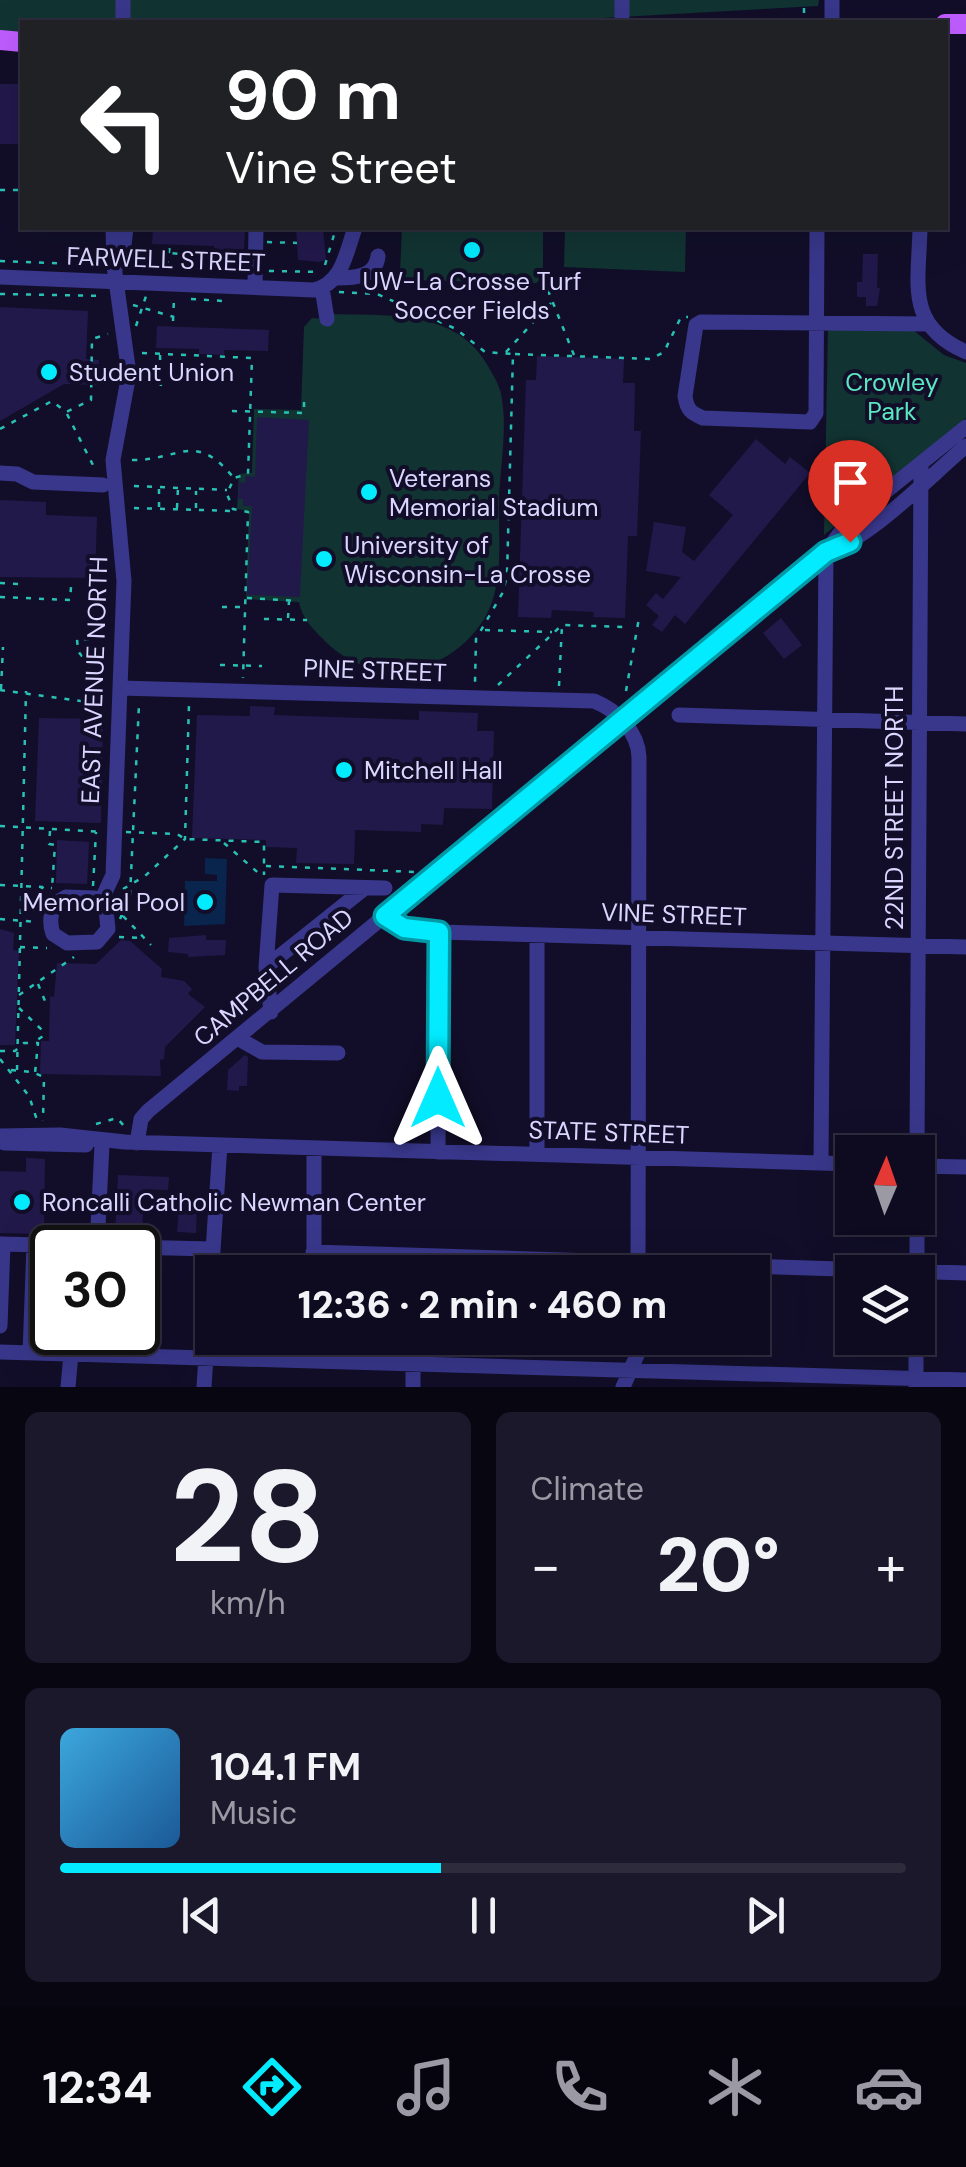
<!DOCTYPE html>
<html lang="en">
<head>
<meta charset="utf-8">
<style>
	body { margin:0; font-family:"DM Sans",sans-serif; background:#1c182c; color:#f1f3f6; height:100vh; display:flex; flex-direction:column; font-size:38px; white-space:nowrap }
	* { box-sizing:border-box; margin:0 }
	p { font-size:32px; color:#9b9aa4 }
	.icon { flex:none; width:55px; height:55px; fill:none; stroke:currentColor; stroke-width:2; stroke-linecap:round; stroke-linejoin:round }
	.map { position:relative; height:1387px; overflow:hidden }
	.sheet { display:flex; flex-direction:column; gap:25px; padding:25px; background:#080611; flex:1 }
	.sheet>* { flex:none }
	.banner { position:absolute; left:20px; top:20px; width:928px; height:210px; border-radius:0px; box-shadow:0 10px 40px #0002,0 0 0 2px #2e2b3d; background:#202124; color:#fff; overflow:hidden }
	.needle { width:65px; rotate:2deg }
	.controls { position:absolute; left:835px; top:1135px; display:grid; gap:20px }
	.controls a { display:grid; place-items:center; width:100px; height:100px; border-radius:0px; background:#0e0a1f; box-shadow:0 10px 40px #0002,0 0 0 2px #2e2b3d; font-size:50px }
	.speed { position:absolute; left:30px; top:1225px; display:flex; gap:20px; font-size:50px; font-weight:700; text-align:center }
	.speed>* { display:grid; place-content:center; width:130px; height:130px; border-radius:50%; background:#0e0a1f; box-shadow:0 10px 40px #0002,0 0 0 2px #2e2b3d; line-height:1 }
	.speed .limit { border:5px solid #111; border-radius:15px; background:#fff; color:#111 }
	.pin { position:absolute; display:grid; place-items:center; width:85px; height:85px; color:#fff; margin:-102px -42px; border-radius:50% 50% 50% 0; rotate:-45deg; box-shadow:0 0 10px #0007 }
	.pin .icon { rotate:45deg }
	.me { position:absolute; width:110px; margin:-55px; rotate:0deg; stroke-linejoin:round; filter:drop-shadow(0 0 8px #0008) }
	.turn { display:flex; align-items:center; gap:35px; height:210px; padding:0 40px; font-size:45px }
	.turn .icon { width:130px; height:130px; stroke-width:2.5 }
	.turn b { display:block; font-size:70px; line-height:85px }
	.big { font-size:75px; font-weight:800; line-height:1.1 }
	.sheet .widget { flex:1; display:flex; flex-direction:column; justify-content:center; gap:15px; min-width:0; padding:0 35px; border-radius:15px; background:#1c182c }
	.sheet .dial { align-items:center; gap:0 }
	.dial b { font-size:130px; line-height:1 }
	.song { display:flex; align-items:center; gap:30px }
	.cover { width:120px; height:120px; border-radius:15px; background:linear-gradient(135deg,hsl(200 70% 55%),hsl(210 70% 35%)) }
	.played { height:10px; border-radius:5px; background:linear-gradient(90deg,#02ebff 45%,#2e2b3d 45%) }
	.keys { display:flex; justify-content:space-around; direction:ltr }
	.heat { display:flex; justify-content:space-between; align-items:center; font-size:55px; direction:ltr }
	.sheet .tiles { flex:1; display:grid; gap:25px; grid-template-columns:1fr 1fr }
	.widget:last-child { grid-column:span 2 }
	.trip { position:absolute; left:195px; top:1255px; width:575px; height:100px; border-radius:0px; background:#0e0a1f; box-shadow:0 10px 40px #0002,0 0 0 2px #2e2b3d; font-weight:800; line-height:100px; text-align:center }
	.dock { display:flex; height:160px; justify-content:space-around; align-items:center; background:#06040c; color:#9b9aa4 }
	.dock .icon { width:70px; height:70px }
	.dock .on { color:#02ebff }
	.dock b { font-size:45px; color:#f1f3f6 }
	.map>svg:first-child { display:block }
	.green { fill:#113432 }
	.water { fill:#09244d }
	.building { fill:#22194b }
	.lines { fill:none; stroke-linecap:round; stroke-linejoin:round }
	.path { stroke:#28c2b5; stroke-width:2.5; stroke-dasharray:5 8; stroke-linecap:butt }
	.minor { stroke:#38378b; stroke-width:15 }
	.major { stroke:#bf5dff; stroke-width:20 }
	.route-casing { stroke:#0199a6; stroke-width:25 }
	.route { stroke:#02ebff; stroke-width:18 }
	.poi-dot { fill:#02ebff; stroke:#120e29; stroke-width:4 }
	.labels { text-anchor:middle; stroke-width:8; stroke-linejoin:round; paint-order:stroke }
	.street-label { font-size:25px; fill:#dad6ff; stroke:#120e29 }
	.poi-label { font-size:25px; fill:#dad6ff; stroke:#120e29; text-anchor:start }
	.park-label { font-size:25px; fill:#5ae7c1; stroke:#120e29 }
</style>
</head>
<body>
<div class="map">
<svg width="966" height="1387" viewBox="0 0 966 1387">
	<rect width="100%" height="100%" fill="#120e29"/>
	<path class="green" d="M0 0H819L818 6 531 22H22V34L0 33Z
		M402 228H543V278L536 283 406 280 400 273Z
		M565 228H686L685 272 564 267Z
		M332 314C388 316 456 309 488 366 493 375 499 384 501 394 508 427 500 467 499 500 498 538 505 585 484 619 448 677 371 690 323 639 312 628 302 618 299 602L246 599 249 511 237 509 239 474 252 473 254 409 301 410 304 327 312 318 324 319Z
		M828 328 913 330 944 355 966 363V418L824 535Z"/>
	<path class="water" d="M205 858 227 859 225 924 184 926 185 881H217V875L205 874Z"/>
	<path class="building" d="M0 84H20L22 144H0Z
		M153 228H245L244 250H239V254L214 253V246L152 244Z
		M296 228H323L326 260 319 262 298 260Z
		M863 254H878L877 288H880L877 306H866V297H857V282H862Z
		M0 307 88 311 86 359 99 360 98 385 64 384 0 421Z
		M157 326 269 330 268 351 224 350V355L199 354V349L156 348Z
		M537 356 624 359 623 383H635L634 431H641L637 536H628L625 618 593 617 594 612 552 610 551 618 518 617 526 380H536Z
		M257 417 309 420 300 597 247 595 252 506H243V499H238L239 482 245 483V476L255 477Z
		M756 439 785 464 790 457 810 473 685 624 675 615 662 632 652 625 659 616 646 605 656 593 663 599 681 577 646 571 654 522 686 527 682 552 694 561 733 515 709 495Z
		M0 500 46 502V515L97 517 95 578 0 577Z
		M781 618 802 645 784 659 763 633Z
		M250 706 275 707 274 715 419 720V711L478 713 477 731H494L492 809 444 808 443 825 421 824V832L355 830 354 864 296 863 297 848 266 847V840L192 838 197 715 250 716Z
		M39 718 103 719 101 823 35 821Z
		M57 840 89 842 87 884 56 883Z
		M0 929 14 933 13 950 19 951 15 1045H0Z
		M206 935V940H226L225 955 188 957V954L168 952 169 938Z
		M121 940 130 941 162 969 161 977 184 981 192 989 188 994 205 1007 165 1047 164 1059 160 1060 161 1076 40 1074 41 1041H49L50 996 54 997 57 963 96 964Z
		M245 1055 248 1057 247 1086H239V1091L227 1090 228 1070Z
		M26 1158 45 1159 44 1234 0 1233V1171L26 1172Z
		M118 1175 169 1177 168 1190 144 1189 142 1236 115 1235Z
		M179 1202 197 1203 196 1233 177 1232Z"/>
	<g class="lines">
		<path class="path" d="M804 8V22
			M0 190H22
			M267 242 297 243
			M0 261 99 265
			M325 265 336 228
			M144 266 241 270
			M167 266 170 245
			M140 270 162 252 179 254 200 268
			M269 271 320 272
			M543 278 574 355
			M339 292 377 294 456 329 485 352 513 354 507 575 503 592 476 639 475 683
			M0 294 104 296
			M191 299 223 301
			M133 305 174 317
			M173 321 174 298
			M136 326 146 296
			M506 352 551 303
			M142 353 252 358 248 474 234 478 227 494 233 509 248 512 243 678
			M515 354 651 359 664 352 681 317H688
			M160 355 161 391
			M232 411 304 413V397
			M67 414 95 469
			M0 429 52 401 66 412 91 400 92 339 108 334
			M132 460C179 461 194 430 233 477
			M134 486 227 490
			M159 507V486
			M134 508 233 511
			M177 508 178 487
			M196 508V491
			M0 583 20 584
			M0 597 70 600 71 587
			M247 598 299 601
			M222 607H245
			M288 618 289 601
			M88 619 111 620
			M264 619 307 620
			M485 630 552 632
			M220 665 262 666
			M98 677 78 651 77 639 110 640
			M498 685 562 625 625 627
			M559 686 562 625
			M1 689 3 647
			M0 690 102 704
			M626 691 639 618
			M83 699 98 677 108 673
			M0 826 103 832
			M50 831 49 844 55 845 52 888
			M126 832 177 834 185 839 264 842V875
			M224 843 263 877
			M266 866 417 872
			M0 885 42 887 50 893
			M93 886 96 832
			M123 889 145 876 185 839 189 704
			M41 904 42 887 52 888
			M123 916 151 945
			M0 919 38 922
			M120 919 130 896 139 704
			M119 937 141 938
			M20 947 47 948
			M38 984 45 1001 50 1003
			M19 995 74 957
			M19 1008 43 1031V1036L36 1041
			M0 1051H15L24 1043H38L35 1073
			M0 1059 29 1096 38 1123
			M11 1070 32 1072 44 1077 43 1121
			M17 1070 26 691
			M96 1124 117 1118 125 1127"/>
		<path class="minor" d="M622 0V22
			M832 0V22
			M123 22V0
			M817 228 816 413 810 422 703 418C691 413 687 410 685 396L696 325 701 322 927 324
			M920 228C919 284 905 325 966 352
			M122 263 126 228
			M0 277 314 290C343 283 346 252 355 228
			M337 278C354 278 376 277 378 256
			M255 287 256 228
			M322 288 327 319
			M0 473 17 474 33 482 103 485
			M826 552C869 540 930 476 966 446
			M120 688 594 701C617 710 638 732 639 757L638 1272
			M679 715 966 724
			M66 897 94 898 106 909 108 929 97 942 67 943 53 934C48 919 51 904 66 897Z
			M101 901 113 875 124 581 113 460 129 374 114 266 113 228
			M385 916 405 928 439 932 966 947
			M266 967 365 888
			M271 1012 266 967 272 885 385 888
			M239 1039 262 1052 338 1053
			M0 1136 60 1135 125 1142 852 1164
			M4 1143 86 1145
			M137 1143 141 1119 148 1111 826 552 849 521 966 427
			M438 1152 439 932
			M917 1152 921 464
			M537 1154V935
			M821 1163 826 552
			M918 1166 966 1167
			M0 1244 212 1249
			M97 1248 102 1144
			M313 1252 966 1273
			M314 1272V1148
			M917 1272V1218
			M0 1326 3 1244
			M315 1338V1361
			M0 1352 966 1380
			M30 1353 34 1245
			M62 1354 63 1332
			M95 1354V1332
			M68 1387 71 1354
			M204 1387 220 1145
			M413 1387V1364
			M623 1387 638 1353V1338
			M916 1387V1338"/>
		<path class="major" d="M945 24H966
			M0 40 22 42"/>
	</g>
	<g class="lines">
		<defs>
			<path id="route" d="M438 1098 439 932 404 928 385 916 826 552 850 542"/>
		</defs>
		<use href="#route" class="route-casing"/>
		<use href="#route" class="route"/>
	</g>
	<g class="poi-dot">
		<circle cx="472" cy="250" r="10"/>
		<circle cx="49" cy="372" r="10"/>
		<circle cx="369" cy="492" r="10"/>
		<circle cx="324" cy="559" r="10"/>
		<circle cx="344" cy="770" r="10"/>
		<circle cx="205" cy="902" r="10"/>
		<circle cx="22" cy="1202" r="10"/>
	</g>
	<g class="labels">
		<g class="street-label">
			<text transform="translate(166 259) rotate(2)" y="9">FARWELL STREET</text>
			<text transform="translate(375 670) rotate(2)" y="9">PINE STREET</text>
			<text transform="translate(94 680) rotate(-88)" y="9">EAST AVENUE NORTH</text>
			<text transform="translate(894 808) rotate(-90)" y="9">22ND STREET NORTH</text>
			<text transform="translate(674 914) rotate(2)" y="9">VINE STREET</text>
			<text transform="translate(273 977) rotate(-40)" y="9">CAMPBELL ROAD</text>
			<text transform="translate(609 1132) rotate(2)" y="9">STATE STREET</text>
		</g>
		<g class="poi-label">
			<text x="472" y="290" text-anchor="middle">UW-La Crosse Turf<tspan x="472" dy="29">Soccer Fields</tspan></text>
			<text x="69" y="381">Student Union</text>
			<text x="389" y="487">Veterans<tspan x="389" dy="29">Memorial Stadium</tspan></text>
			<text x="344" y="554">University of<tspan x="344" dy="29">Wisconsin-La Crosse</tspan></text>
			<text x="364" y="779">Mitchell Hall</text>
			<text x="185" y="911" text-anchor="end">Memorial Pool</text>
			<text x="42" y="1211">Roncalli Catholic Newman Center</text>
		</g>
		<g class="park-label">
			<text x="892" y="391">Crowley<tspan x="892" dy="29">Park</tspan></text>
		</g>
	</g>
</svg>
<div class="controls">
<a><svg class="needle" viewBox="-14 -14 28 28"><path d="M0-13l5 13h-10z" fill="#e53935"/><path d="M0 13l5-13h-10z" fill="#9b9aa4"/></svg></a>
<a><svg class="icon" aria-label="layers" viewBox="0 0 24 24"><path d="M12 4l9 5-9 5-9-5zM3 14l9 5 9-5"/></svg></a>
</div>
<div class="speed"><div class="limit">30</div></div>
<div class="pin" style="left:850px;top:542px;background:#d93025"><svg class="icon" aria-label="arrive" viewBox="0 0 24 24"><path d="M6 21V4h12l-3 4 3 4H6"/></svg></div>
<svg class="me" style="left:438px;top:1098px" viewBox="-20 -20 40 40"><path d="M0-17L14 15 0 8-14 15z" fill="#02ebff" stroke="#fff" stroke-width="4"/></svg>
<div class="trip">12:36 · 2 min · 460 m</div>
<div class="banner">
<div class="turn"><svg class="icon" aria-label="left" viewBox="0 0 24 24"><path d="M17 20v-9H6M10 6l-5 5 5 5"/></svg><div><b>90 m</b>Vine Street</div></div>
</div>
</div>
<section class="sheet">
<div class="tiles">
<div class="widget dial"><b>28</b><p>km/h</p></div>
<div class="widget"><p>Climate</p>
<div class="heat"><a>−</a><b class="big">20°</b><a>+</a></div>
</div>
<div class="widget">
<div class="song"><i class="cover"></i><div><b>104.1 FM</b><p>Music</p></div></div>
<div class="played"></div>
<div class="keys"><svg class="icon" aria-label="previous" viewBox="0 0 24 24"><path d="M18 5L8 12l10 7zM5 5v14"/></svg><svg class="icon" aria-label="pause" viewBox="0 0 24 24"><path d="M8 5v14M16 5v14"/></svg><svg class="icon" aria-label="next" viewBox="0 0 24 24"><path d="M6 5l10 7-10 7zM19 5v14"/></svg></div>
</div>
</div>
</section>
<nav class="dock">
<b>12:34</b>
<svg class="icon on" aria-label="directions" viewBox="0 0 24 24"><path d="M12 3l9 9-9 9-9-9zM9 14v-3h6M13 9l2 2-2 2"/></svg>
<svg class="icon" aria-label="music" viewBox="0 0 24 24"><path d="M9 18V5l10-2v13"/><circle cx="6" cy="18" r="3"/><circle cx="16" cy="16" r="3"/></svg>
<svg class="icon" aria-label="phone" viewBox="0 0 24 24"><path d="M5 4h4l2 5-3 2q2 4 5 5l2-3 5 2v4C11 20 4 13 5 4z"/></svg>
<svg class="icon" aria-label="climate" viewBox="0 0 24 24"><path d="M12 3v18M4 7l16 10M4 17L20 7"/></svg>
<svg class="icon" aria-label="car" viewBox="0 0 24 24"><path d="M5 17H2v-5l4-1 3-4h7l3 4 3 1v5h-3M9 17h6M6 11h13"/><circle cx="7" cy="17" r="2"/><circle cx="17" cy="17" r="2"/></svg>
</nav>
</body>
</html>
